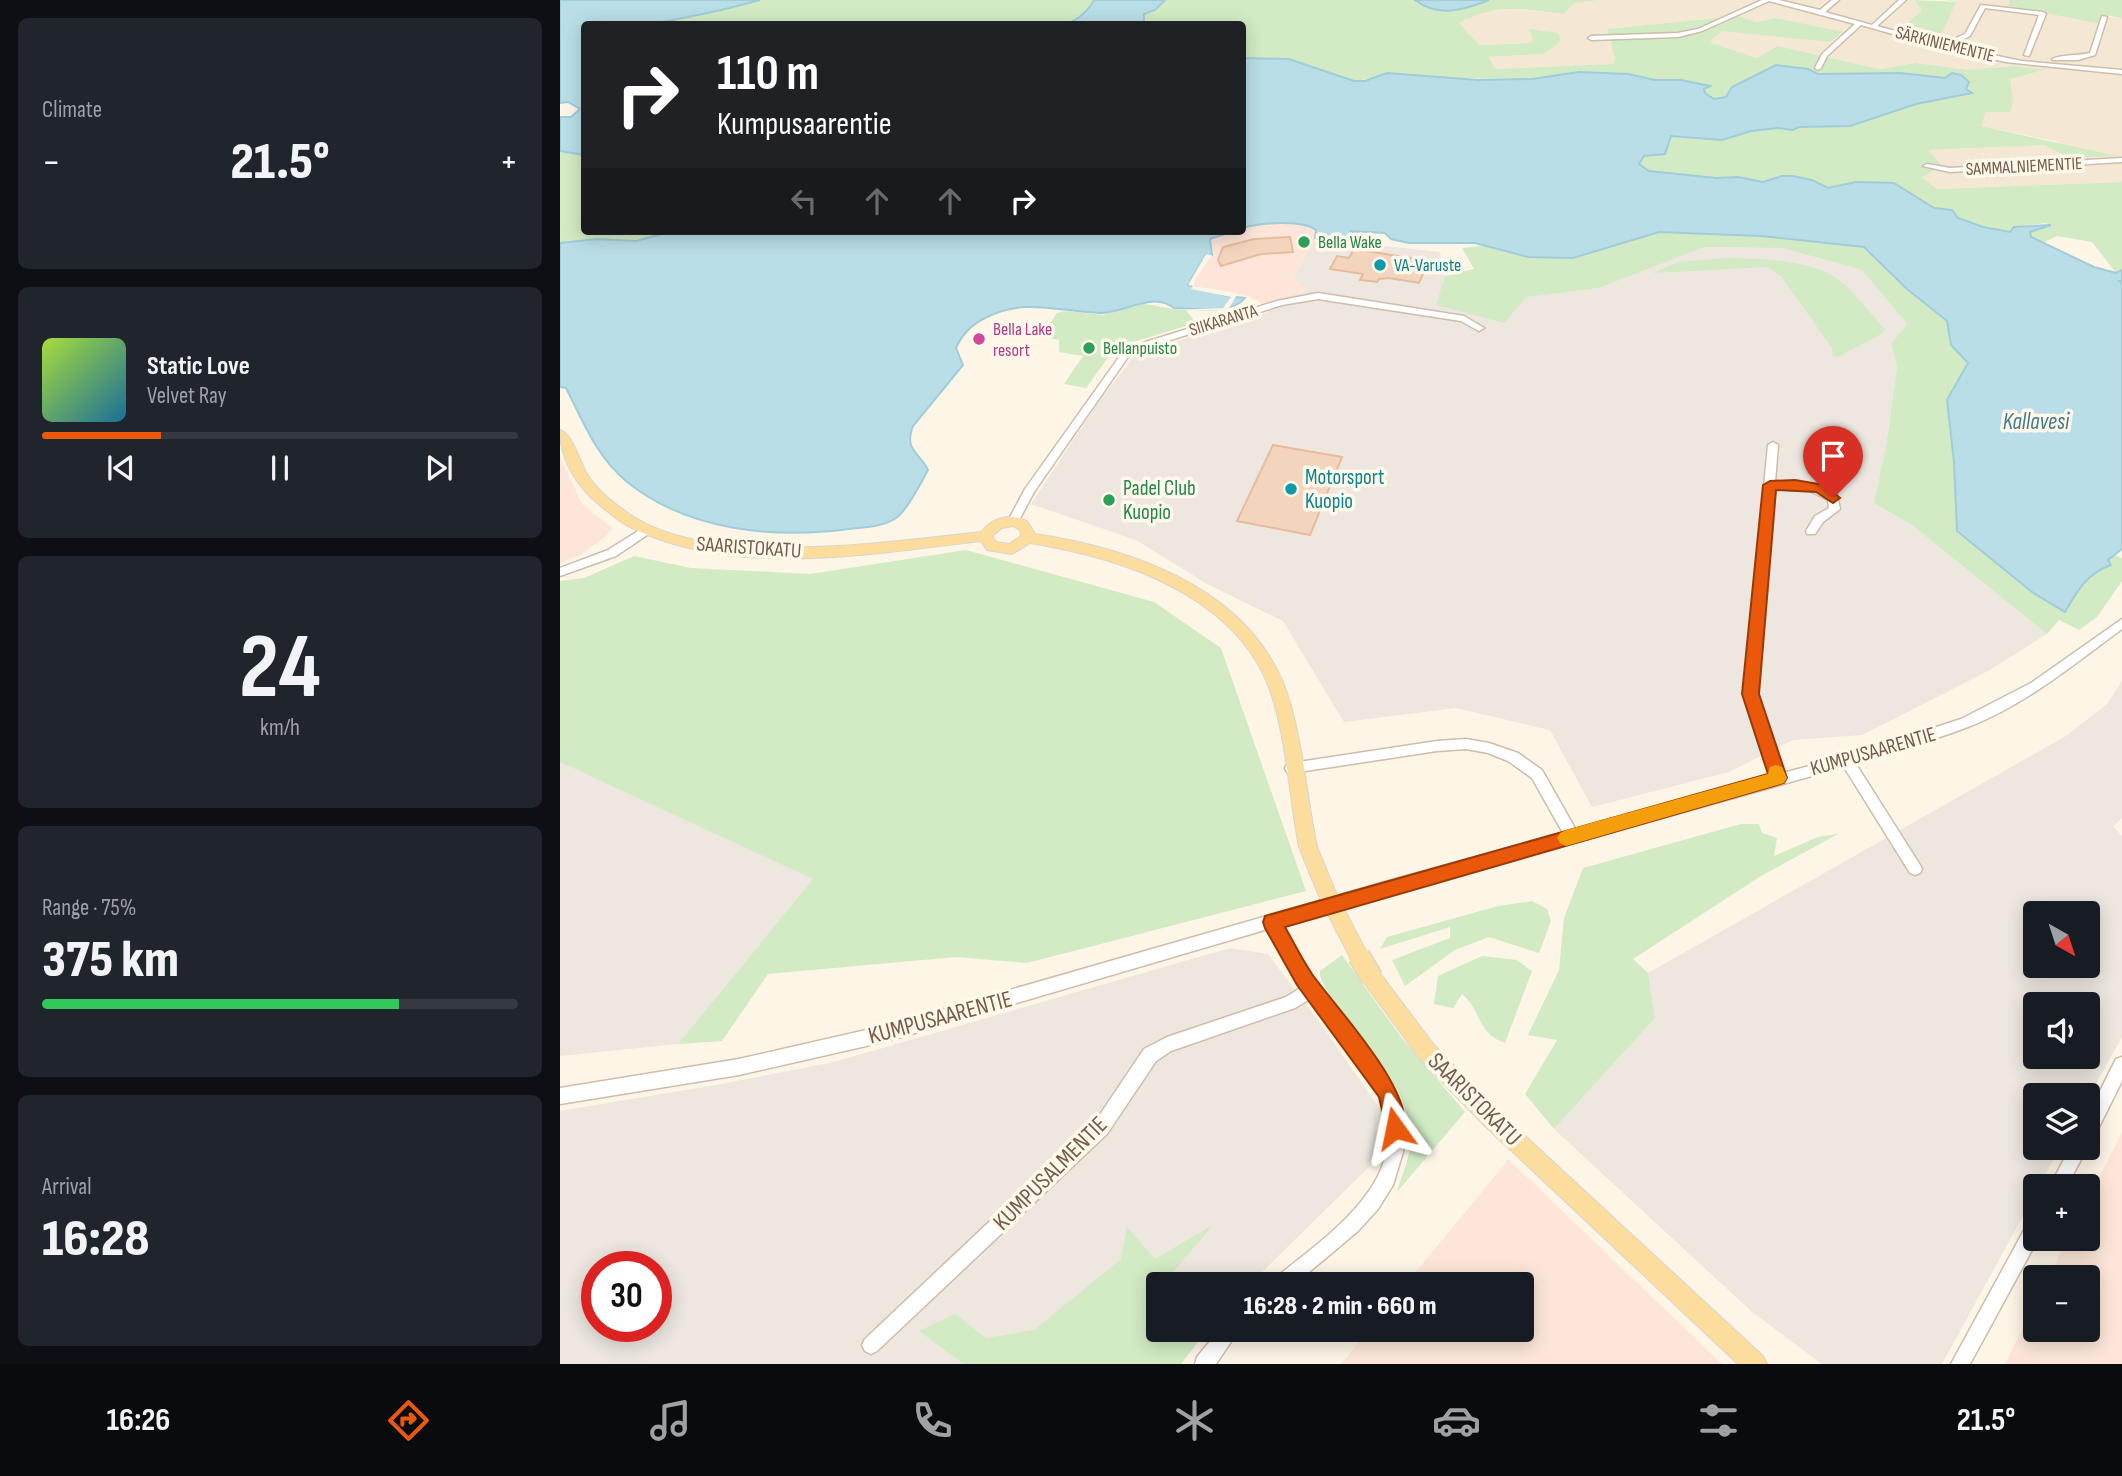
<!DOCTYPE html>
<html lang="en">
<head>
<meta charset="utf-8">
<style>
	body { margin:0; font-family:"Sofia Sans Condensed",sans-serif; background:#20242c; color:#f1f3f6; height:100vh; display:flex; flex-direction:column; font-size:26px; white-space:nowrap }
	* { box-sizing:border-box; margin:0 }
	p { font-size:23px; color:#9ea1a6 }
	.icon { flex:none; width:38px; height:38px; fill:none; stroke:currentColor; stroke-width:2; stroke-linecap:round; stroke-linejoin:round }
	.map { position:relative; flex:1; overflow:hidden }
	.side { display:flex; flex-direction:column; gap:18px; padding:18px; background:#0d0f14; width:560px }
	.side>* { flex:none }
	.guide { position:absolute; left:21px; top:21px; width:665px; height:214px; border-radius:7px; box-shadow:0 4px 18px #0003; background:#202124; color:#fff; overflow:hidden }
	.needle { width:46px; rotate:141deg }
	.buttons { position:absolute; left:1463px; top:901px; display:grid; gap:14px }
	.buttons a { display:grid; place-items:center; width:77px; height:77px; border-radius:7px; background:#171b24; box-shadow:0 4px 18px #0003; font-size:35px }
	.speed { position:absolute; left:21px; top:1251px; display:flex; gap:14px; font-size:35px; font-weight:700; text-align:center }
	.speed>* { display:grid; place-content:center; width:91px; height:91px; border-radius:50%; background:#171b24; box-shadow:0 4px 18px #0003; line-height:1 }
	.speed .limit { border:10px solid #d22; background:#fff; color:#111 }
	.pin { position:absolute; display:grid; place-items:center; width:60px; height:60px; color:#fff; margin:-72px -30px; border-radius:50% 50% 50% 0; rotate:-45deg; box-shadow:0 0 7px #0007 }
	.pin .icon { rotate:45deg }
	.me { position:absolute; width:77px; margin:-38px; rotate:348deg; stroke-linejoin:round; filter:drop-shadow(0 0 5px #0008) }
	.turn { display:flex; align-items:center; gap:24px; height:147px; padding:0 21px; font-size:32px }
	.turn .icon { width:91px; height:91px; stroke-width:2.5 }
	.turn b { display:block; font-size:49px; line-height:60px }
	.lanes { display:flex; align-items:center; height:66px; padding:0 21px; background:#0003; justify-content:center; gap:35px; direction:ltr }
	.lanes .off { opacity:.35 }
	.big { font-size:52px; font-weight:800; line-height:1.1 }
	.side .card { flex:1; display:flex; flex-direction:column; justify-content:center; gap:10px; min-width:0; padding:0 24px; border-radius:10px; background:#20242c }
	.side .dial { align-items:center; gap:0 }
	.dial b { font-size:91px; line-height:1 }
	.song { display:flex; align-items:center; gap:21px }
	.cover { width:84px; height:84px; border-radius:10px; background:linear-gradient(135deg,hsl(80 70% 55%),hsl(200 70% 35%)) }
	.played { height:7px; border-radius:4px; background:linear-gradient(90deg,#ea580c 25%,#363941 25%) }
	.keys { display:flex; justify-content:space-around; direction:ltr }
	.heat { display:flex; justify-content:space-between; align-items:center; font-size:38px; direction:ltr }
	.charge { height:10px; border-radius:5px; background:linear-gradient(90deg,#34c759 75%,#363941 0) }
	.trip { position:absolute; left:586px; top:1272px; width:388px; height:70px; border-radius:7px; background:#171b24; box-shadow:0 4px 18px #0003; font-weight:800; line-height:70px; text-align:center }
	.dock { display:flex; height:112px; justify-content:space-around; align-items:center; background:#090b0e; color:#9ea1a6 }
	.dock .icon { width:49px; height:49px }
	.dock .current { color:#ea580c }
	.dock b { font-size:32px; color:#f1f3f6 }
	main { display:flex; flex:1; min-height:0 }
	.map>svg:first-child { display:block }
	.residential { fill:#f4e7d4 }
	.commercial { fill:#fde6d9 }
	.industrial { fill:#ede7e0; fill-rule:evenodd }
	.green { fill:#d2ebc4 }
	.water { fill:#badee7; stroke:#a0cdd9; stroke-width:2 }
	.pier { fill:#fdf5e6 }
	.building { fill:#f3d5bd; stroke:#e5bc9d; stroke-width:2 }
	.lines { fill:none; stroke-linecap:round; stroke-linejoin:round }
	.minor-casing { stroke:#cfbdac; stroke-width:3 }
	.major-casing { stroke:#dbd5d0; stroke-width:2 }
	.minor { fill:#fff; fill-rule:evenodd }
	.major { fill:#fcdd9d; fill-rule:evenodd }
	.major-bridge-far1-casing { stroke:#dbd5d0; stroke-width:19; stroke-linecap:butt }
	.major-bridge-casing { stroke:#dbd5d0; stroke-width:24; stroke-linecap:butt }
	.major-bridge-far1 { stroke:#fcdd9d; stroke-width:17 }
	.major-bridge { stroke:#fcdd9d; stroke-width:21 }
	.route { fill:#ea580c; stroke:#983908; stroke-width:2 }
	.slow { fill:#f59e0b }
	.leisure-dot { fill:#2e9e5b; stroke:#fff9ec; stroke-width:2.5 }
	.culture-dot { fill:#0f9aa8; stroke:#fff9ec; stroke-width:2.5 }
	.hotel-dot { fill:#d1479c; stroke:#fff9ec; stroke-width:2.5 }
	.labels { text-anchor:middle; stroke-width:7; stroke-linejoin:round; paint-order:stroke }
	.far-street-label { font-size:18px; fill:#765c4a; stroke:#fff9ec }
	.far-leisure-label { font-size:18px; fill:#27864d; stroke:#fff9ec; text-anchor:start }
	.far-culture-label { font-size:18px; fill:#0d838f; stroke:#fff9ec; text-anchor:start }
	.far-hotel-label { font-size:18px; fill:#b23c85; stroke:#fff9ec; text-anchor:start }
	.culture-label { font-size:21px; fill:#0d838f; stroke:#fff9ec; text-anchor:start }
	.leisure-label { font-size:21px; fill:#27864d; stroke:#fff9ec; text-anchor:start }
	.street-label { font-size:21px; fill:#765c4a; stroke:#fff9ec }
	.water-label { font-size:23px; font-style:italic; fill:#437b8b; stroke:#fff9ec }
	.near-street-label { font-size:24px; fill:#765c4a; stroke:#fff9ec }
</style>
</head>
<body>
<main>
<section class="side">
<div class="card"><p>Climate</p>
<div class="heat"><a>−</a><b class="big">21.5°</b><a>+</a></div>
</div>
<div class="card">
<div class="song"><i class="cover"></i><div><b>Static Love</b><p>Velvet Ray</p></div></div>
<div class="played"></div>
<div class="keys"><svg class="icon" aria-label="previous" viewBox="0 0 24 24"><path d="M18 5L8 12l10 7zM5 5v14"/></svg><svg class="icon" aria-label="pause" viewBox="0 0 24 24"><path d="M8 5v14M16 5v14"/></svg><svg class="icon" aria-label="next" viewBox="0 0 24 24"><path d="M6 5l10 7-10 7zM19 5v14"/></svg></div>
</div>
<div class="card dial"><b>24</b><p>km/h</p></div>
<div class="card"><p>Range · 75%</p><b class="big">375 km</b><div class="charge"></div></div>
<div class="card"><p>Arrival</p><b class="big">16:28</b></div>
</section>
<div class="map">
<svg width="1562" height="1364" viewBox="0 0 1562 1364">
	<rect width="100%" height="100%" fill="#fdf5e6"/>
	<path class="residential" d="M1040 0H1354L1363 10 1343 27 1395 2 1385 0H1449L1448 5 1562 18V182L1376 189 1362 176 1367 150 1484 145 1509 158 1553 156 1499 144V142L1421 126 1426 112 1453 101 1449 79 1481 71 1453 66 1409 70 1356 63 1320 69 1219 46 1197 58 1148 42 1162 30 1270 42 1282 33 1215 18 1197 22 1177 16 1047 29 1055 59 1053 64 936 69 927 57 984 54 970 30 973 40 971 43 919 45 898 24 919 12 957 9 1004 14 1014 3Z"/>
	<path class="commercial" d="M724 223 750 225 756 230 755 238 733 279 749 290 702 304 689 296 631 289 628 285 650 239 682 231 683 228 690 226Z
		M0 457 22 504 52 528 45 537 21 555 0 563Z
		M1562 1132V1364H1445L1475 1304V1330H1528V1278L1488 1277 1508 1239H1528V1200Z
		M948 1160H949L1162 1364H781L809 1330H962V1284H846Z"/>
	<path class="industrial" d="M755 238 880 252 885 276 877 305 1039 288 1143 247 1222 248 1302 270 1347 324 1331 344 1337 367 1326 446 1314 503 1353 526 1487 634 1428 671 1302 735 1233 740 1169 772 1032 807 990 730 896 708 784 722 723 621 647 584 576 540 471 504 539 401 576 354 708 312 702 304 748 290 733 279Z
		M1562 681V818L1553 826 1562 836V1037L1528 1098V1096H1475V1148H1500L1479 1186H1475V1194L1382 1364H1262L1191 1311 994 1129 1095 1018 1088 973 1506 736 1547 704ZM1475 914H1528V966H1475ZM1475 1004H1528V1057H1475Z
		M0 762 254 878 118 1044 0 1056Z
		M670 948 708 954 761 1024 817 1105 815 1161 690 1284H598V1330L614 1364H0V1111L156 1085 274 1062ZM37 1267H96V1326H37Z"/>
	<path class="green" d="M200 0H534C529 10 518 20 507 24H103L102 22C135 16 168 9 200 0Z
		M605 0H855L857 3 909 8 929 0H1040L1014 3 1004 14C964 9 936 3 899 23L919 45 971 43 973 40 969 29 998 33 1001 41 984 54 928 57 936 69 1053 64 1055 59 1047 29 1177 16 1197 22 1215 18 1283 32 1270 42 1162 31 1149 42 1197 58 1218 46 1320 69 1356 63 1409 70 1453 66 1484 70 1450 79 1453 102 1450 112H1426L1421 126 1557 156 1509 158 1484 145 1368 150 1382 166 1362 177 1377 189 1562 182V270L1556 273 1532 242 1497 236 1483 243 1471 238 1470 232 1488 227 1486 223 1455 227 1450 232 1423 227 1398 218 1392 210 1374 208 1334 183 1296 182 1267 188 1252 180 1222 176 1203 182 1178 177 1156 178 1089 171 1079 164 1084 156 1105 154 1111 136 1161 140 1191 131 1218 128 1233 130 1239 127 1290 126 1356 104 1411 92 1406 89 1409 82 1390 76 1375 78 1340 73 1258 75 1240 68 1214 67 1172 87 1166 97 1154 99 1148 96 1144 89 1149 86 1121 80H1095L1068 74 1019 72 972 79 863 78 846 74 794 81 737 61 683 58 682 24H584V14L595 10Z
		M1354 0 1396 2 1379 40 1342 28 1362 10Z
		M1449 0H1562V18L1545 15 1537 23 1448 6Z
		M0 151 24 155V231H113L76 241 37 239 0 243Z
		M1099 232 1201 236 1304 247 1347 289 1387 321 1391 345 1408 363 1387 400 1394 462 1505 612C1518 591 1526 573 1550 565L1547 560 1554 555 1562 558V581L1537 617 1519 630 1499 620 1487 634 1353 526 1314 503 1326 446 1337 367 1331 344 1347 324 1302 270 1222 248 1144 247 1039 288 966 297 944 323 876 305 885 276 914 269 902 248 923 246 942 249 968 257 1013 258Z
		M1167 258C1200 259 1252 259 1279 280 1296 294 1310 313 1325 329L1323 333 1278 357 1273 356 1272 348 1221 276 1207 267 1093 273 1118 262Z
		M582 304C598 305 611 310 626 310L636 323 563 345 552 352 526 388 504 384 523 356 499 352V340L481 336 497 313 506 311 543 315Z
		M406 550 594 602 661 648 746 891 467 963 396 957 208 974 162 1041 118 1044 253 879 0 762V581L24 578 74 556 131 568 250 574Z
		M1181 824H1199L1202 833 1217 838 1214 856 1258 837 1278 834 1201 876 1073 959 1088 973 1095 1018 994 1129 965 1094 997 1040 968 1035 999 970 1004 918 1023 868Z
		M972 901 987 909 991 921 979 953 929 937 895 950 845 986 832 960 890 938V927L820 949 827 937 938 906Z
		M782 955 841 1037 905 1112 837 1192C841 1177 849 1160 850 1145 851 1126 845 1103 836 1087 824 1065 757 989 760 971Z
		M922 956 957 960 972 971 945 1043C916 1033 923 1012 902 994L893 1008 874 1004 878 976Z
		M653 1225 603 1284H598V1330H647L621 1364H403L359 1331 395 1314 426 1338 474 1330 561 1259 567 1227 595 1259Z"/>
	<path class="water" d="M0 0H200C168 9 135 16 102 22L103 24H24V155L0 151V117H11L20 109 8 102 0 103Z
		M534 0H605L595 10 584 14V24H507C518 20 529 10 534 0Z
		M855 0H929C904 10 878 18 855 0Z
		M682 58 729 59 794 81H805L827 73 918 80 972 79 1019 72 1068 74 1095 80H1121L1150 86 1144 89 1145 93 1154 99 1166 97 1172 87 1216 65 1248 69 1258 74 1340 73 1385 78 1392 73 1401 75 1409 82 1406 89 1412 93 1356 104 1290 126 1239 127 1233 130 1218 128 1191 131 1162 140 1111 136 1105 154 1084 156 1079 164 1089 171 1156 178 1178 177 1203 182 1222 176H1233L1252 180 1268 188 1296 182 1334 183 1374 208 1392 210 1398 218 1423 227 1450 232 1454 227 1491 225 1470 232 1471 237 1534 267 1556 273 1562 270V281H1559L1562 284V549L1548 560 1551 565C1527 573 1517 591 1505 612L1472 592 1397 531 1394 462 1387 400 1408 363 1391 345 1387 321 1347 289 1304 247 1201 236 1099 232 1013 258 968 257 915 243H849L831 239 825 233 790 231 803 235 797 244 755 238 756 230C741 219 700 223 683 228Z
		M113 231H674L650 239 652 255 646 254 628 285 667 296 685 298C672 315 635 308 614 308 592 291 565 313 541 313 500 312 464 297 425 318 411 325 402 334 396 348L403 365 353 426C344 450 358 451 368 470 361 483 347 511 336 518 323 527 305 527 289 529 214 539 127 531 66 481 36 456 23 421 6 388L0 387V243L37 239 76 241Z"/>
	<path class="pier" d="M646 254 652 255 634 282V286L678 293 668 310H614L663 308 671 297 631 289 633 286 628 285Z"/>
	<path class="building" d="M730 237 733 252 701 254 661 266 658 260 663 247 694 239Z
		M794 249 869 261 859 283 829 278 819 279 817 282 800 280 803 274 770 269 777 256 789 258Z
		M713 445 782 457 750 535 677 521Z"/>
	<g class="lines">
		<defs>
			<path id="minor" d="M1202 0H1219L1260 10 1272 0H1279L1265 12 1312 25 1339 0H1346L1317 26 1383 44 1405 34 1421 5 1483 12 1486 14 1469 56 1464 55 1479 15 1425 8 1410 36 1389 46 1462 61 1562 70V74L1446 62 1372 45 1301 25 1267 56 1261 68 1258 70 1255 68 1262 54 1295 24 1209 1 1142 31 1118 37 1031 40 1028 38 1031 36 1118 33 1138 29Z
				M1542 16 1547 17 1535 55 1518 60H1493L1492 59C1503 54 1518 56 1530 53Z
				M1562 158V162L1390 172 1363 166 1367 164 1390 168Z
				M758 293 904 316 924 328 919 331 901 321 758 299 722 305 585 348 568 357 474 492 457 524H449L448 521 465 489 562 353 579 344 717 301Z
				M1213 442 1218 445 1215 482C1238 483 1257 483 1277 495L1280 509 1263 522 1255 534H1247L1246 531 1255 516 1269 508 1268 500 1250 491 1214 489 1196 694 1223 773 1287 756 1401 719 1471 683 1562 619V629C1513 665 1465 705 1408 727 1372 741 1333 751 1296 764L1360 865 1362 869 1360 873 1355 875 1350 873 1284 767 721 925 749 973 832 1084 844 1123 843 1152 833 1185 818 1209 798 1231 735 1284H712L715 1278C769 1235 858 1176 819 1094 814 1084 804 1074 797 1064 782 1042 766 1020 750 999L735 1008 611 1051 596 1061 547 1134 317 1351 311 1354 305 1351 302 1345 305 1339 535 1122 584 1049 607 1037 726 997 742 987 708 929 328 1041 179 1075 0 1104V1088L179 1059 328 1025 832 880 1003 833 972 778 948 761 928 753 906 749 877 751 732 773 727 772 725 768 727 764 732 763 877 741 906 739 929 743 958 753 982 770 1016 830 1211 776 1184 694 1208 445Z
				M86 526 90 527 91 530 90 533 56 556 0 576V568L48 550Z
				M1562 1057V1081L1534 1137 1528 1139V1115L1556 1059Z
				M1510 1148H1527L1507 1186H1490Z
				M1475 1218V1239H1478L1410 1364H1391L1469 1221Z
				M659 1330H679L656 1364H635L637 1357Z"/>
			<path id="major" d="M0 430C13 434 20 463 27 474 38 492 57 506 74 517 153 568 330 542 421 532 433 517 450 513 467 521L475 534C569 548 681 586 722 680 742 728 746 795 757 847L754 852 748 855 742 852 739 847C729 796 726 727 706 680 668 592 557 557 470 543L452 554 427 550 421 541C310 554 172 579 68 526 58 521 50 513 42 507 18 488 0 461 0 430ZM453 526 460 530 461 536 449 544 436 542 432 536 442 528Z
				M812 969 819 972 874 1045 936 1109 1203 1356 1207 1364H1178L922 1123 860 1059 805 984 802 978 805 972Z"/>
		</defs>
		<use href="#minor" class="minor-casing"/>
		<use href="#major" class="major-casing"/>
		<use href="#minor" class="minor"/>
		<use href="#major" class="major"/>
		<defs>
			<path id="major-bridge-far1" d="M748 847 769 898 800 958"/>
			<path id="major-bridge" d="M799 956 812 978"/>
		</defs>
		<use href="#major-bridge-far1" class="major-bridge-far1-casing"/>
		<use href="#major-bridge" class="major-bridge-casing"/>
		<use href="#major-bridge-far1" class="major-bridge-far1"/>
		<use href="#major-bridge" class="major-bridge"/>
	</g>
	<path class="route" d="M1235 480 1264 485 1280 498 1273 503 1256 492 1216 490 1199 694 1227 778 1224 783 725 927C734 943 742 959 752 974 776 1008 859 1095 843 1135L835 1138 828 1135 819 1097 737 985 705 928 703 922 705 916 1208 774 1182 694 1203 485 1210 481Z"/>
	<path class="slow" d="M1216 765 1222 767 1227 778 1224 783 1006 846 1000 843 997 838 1000 833 1006 830 1208 774 1210 767Z"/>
	<g class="leisure-dot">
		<circle cx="744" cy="242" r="7"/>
		<circle cx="529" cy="348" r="7"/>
		<circle cx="549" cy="500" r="7"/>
	</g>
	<g class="culture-dot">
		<circle cx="820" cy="265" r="7"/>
		<circle cx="731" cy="489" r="7"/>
	</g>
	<circle class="hotel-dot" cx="419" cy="339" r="7"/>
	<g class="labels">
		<g class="far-street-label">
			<text transform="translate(1385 44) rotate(14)" y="6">SÄRKINIEMENTIE</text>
			<text transform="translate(1464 166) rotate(-3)" y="6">SAMMALNIEMENTIE</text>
			<text transform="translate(663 320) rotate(-17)" y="6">SIIKARANTA</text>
		</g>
		<g class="far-leisure-label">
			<text x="758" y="248">Bella Wake</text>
			<text x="543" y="354">Bellanpuisto</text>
		</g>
		<g class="far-culture-label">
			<text x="834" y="271">VA-Varuste</text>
		</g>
		<g class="far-hotel-label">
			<text x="433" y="335">Bella Lake<tspan x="433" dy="21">resort</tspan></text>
		</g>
		<g class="culture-label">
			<text x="745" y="484">Motorsport<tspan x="745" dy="24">Kuopio</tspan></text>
		</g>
		<g class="leisure-label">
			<text x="563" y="495">Padel Club<tspan x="563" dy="24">Kuopio</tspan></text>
		</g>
		<g class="street-label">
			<text transform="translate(189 547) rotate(4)" y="7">SAARISTOKATU</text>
			<text transform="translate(1313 751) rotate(-16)" y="7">KUMPUSAARENTIE</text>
		</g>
		<g class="water-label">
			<text x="1476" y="429">Kallavesi</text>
		</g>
		<g class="near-street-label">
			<text transform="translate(380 1017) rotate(-15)" y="8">KUMPUSAARENTIE</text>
			<text transform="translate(915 1099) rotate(45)" y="8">SAARISTOKATU</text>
			<text transform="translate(490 1173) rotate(-45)" y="8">KUMPUSALMENTIE</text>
		</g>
	</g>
</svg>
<div class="buttons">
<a><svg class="needle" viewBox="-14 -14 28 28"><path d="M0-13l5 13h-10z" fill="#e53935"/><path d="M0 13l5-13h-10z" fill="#9ea1a6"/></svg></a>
<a><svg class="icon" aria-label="sound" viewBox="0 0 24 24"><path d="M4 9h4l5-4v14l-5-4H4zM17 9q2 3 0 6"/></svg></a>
<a><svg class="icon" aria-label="layers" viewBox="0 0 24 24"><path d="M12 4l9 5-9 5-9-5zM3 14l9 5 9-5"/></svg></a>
<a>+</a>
<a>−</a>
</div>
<div class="speed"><div class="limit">30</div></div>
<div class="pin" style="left:1273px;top:498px;background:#d93025"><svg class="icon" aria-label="arrive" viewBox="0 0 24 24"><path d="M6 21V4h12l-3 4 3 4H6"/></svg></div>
<svg class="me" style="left:835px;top:1128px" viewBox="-20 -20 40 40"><path d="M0-17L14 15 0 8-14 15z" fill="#ea580c" stroke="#fff" stroke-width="4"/></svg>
<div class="trip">16:28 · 2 min · 660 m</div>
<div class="guide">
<div class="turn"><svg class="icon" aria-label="right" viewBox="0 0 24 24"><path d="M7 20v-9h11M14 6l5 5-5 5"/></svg><div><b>110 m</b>Kumpusaarentie</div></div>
<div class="lanes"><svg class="icon off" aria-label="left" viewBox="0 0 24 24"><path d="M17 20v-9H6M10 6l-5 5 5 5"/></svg><svg class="icon off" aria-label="ahead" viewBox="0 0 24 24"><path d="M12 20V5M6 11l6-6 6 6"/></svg><svg class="icon off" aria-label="ahead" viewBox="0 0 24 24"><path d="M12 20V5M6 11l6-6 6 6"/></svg><svg class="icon" aria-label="right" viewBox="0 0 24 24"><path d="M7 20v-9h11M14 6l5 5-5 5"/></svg></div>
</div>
</div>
</main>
<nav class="dock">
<b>16:26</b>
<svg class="icon current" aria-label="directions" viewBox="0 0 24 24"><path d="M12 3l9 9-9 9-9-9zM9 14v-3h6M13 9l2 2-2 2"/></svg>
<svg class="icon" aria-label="music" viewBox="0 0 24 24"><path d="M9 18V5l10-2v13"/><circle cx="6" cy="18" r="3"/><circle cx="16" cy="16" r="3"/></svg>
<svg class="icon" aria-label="phone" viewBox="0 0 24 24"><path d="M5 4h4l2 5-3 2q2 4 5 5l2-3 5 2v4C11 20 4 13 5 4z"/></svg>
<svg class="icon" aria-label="climate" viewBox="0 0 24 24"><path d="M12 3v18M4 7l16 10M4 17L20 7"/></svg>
<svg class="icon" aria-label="car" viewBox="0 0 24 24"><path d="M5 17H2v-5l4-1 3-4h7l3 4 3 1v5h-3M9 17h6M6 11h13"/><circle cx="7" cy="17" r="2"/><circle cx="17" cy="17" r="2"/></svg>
<svg class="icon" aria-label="filters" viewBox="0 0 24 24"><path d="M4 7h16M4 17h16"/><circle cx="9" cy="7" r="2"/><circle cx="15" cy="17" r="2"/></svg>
<b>21.5°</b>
</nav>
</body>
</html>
